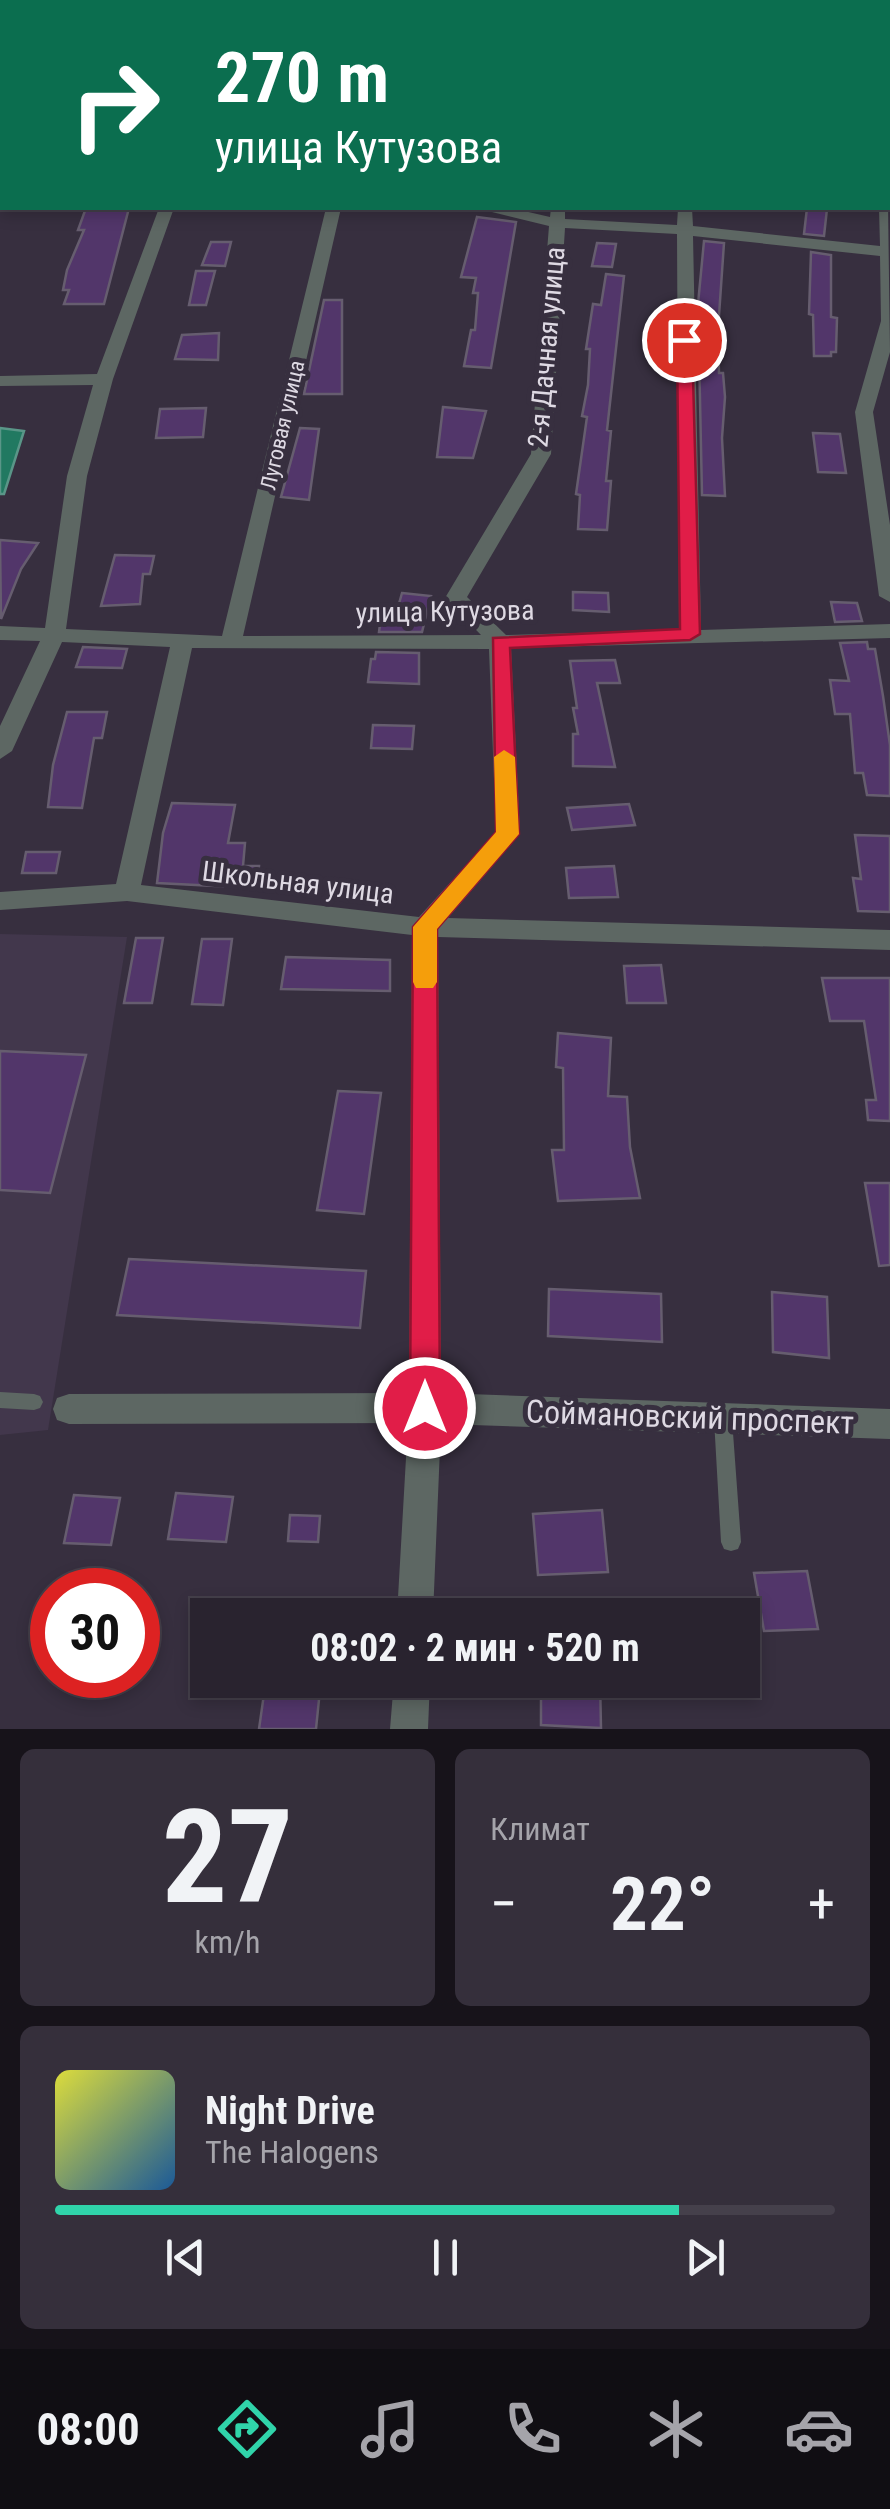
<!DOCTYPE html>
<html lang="ru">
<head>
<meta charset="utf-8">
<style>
	body { margin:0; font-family:"Roboto Condensed",sans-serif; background:#352f3b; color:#f1f3f6; height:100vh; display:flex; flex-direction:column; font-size:38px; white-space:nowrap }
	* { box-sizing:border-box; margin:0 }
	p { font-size:32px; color:#a5a4aa }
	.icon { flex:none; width:55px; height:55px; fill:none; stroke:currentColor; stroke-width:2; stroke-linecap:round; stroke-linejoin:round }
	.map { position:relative; height:1729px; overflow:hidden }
	.sheet { display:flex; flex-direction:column; gap:20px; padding:20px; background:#17131a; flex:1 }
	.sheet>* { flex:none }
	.guide { position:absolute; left:0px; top:0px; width:890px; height:210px; box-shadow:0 5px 15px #0003,0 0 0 2px #45404b; background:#0b6e4f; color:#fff; overflow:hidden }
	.speed { position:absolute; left:30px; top:1568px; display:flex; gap:20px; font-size:50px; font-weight:700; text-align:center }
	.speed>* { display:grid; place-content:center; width:130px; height:130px; border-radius:50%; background:#29232f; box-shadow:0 5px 15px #0003,0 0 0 2px #45404b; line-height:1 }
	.speed .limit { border:15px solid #d22; background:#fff; color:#111 }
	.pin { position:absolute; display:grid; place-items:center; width:85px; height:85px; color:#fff; margin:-42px; border:5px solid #fff; border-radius:50%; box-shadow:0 2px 10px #0007 }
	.me { position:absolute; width:110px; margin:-55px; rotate:0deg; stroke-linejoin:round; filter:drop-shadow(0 0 8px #0008) }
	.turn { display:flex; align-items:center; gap:35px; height:210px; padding:0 50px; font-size:45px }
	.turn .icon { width:130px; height:130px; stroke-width:2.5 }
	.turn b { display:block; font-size:70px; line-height:85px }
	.big { font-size:75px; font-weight:700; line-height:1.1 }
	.sheet .widget { flex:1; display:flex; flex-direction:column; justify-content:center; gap:15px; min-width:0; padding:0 35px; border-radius:15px; background:#352f3b }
	.sheet .dial { align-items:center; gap:0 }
	.dial b { font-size:130px; line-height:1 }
	.song { display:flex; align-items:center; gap:30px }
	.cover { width:120px; height:120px; border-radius:15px; background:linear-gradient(135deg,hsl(60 70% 55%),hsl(210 70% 35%)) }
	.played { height:10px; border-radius:5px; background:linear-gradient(90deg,#30d4aa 80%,#45404b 80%) }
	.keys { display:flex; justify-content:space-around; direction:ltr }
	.heat { display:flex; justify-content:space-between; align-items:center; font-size:55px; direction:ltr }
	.sheet .tiles { flex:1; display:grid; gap:20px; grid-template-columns:1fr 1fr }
	.widget:last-child { grid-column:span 2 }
	.trip { position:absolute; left:190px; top:1598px; width:570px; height:100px; border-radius:0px; background:#29232f; box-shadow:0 5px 15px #0003,0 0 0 2px #45404b; font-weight:700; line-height:100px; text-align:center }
	.dock { display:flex; height:160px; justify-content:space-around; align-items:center; background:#100e13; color:#a5a4aa }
	.dock .icon { width:70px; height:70px }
	.dock .active { color:#30d4aa }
	.dock b { font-size:45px; color:#f1f3f6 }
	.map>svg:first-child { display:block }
	.built { fill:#42374c }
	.green { fill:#5f4973 }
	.water { fill:#217961; stroke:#5a9688; stroke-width:2.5 }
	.building { fill:#52366a; stroke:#665d6f; stroke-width:2.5 }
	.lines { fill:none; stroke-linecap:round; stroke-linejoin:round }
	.service { fill:#5d6763; fill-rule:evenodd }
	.minor { fill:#5d6763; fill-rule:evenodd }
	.route { fill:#e11d48; stroke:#92132f; stroke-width:2.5 }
	.slow { fill:#f59e0b }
	.labels { text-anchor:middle; stroke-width:10; stroke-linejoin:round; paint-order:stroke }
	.far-street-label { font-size:22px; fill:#ded9e3; stroke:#372f3f }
	.street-label { font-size:28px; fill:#ded9e3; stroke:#372f3f }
	.near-street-label { font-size:32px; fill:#ded9e3; stroke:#372f3f }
</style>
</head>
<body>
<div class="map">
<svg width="890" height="1729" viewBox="0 0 890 1729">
	<rect width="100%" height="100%" fill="#372f3f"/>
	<path class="built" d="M0 934 127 937 48 1430 0 1435Z"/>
	<path class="green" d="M427 0H798L805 2H419Z"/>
	<path class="water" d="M0 428 24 431 4 494H0Z"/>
	<path class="building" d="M86 208H129L104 304H64L69 290H63L67 270 84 230H78Z
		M807 208 827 209 824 236 804 234Z
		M477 217 516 222 491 368 464 366 471 330H475L478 293H473L476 278 461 277Z
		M704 241 724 243 718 330 719 373H723L725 397 722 438 725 496 702 495 698 304Z
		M211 242H231L225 266 202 265Z
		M597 243 616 244 612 267 592 266Z
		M811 252 831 255V317L837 318 836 352H831V356H814L813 315 809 314Z
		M196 271H215L206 305H189Z
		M606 274 624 276 607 430 611 431 606 481H611L607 530 578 529 580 495 576 494 587 417 582 416 588 385 590 349H586L593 304 601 305Z
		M324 300H342V394H304Z
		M219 333 218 360 175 359 182 335Z
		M443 407 486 411 473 458 437 457Z
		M206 408 203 437 156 438 160 409Z
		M300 428 319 429 309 500 281 497Z
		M813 433 840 434 846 473 818 472Z
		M0 540 38 543 21 569 1 619Z
		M115 555 154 556 150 574H143L140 604 101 606Z
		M573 592 608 593 609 612 573 610Z
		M402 593 431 596 422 632H379L380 624 393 625Z
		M831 602 857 603 862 621 835 622Z
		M867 642 868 649H875L883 696 890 745V796L867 795 863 773H855L850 714H835L830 680 849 681 840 643Z
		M83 647 127 649 122 668 76 667Z
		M376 652 419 653V684L368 682 371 659H375Z
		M615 660 620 683H597L615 767 573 766V734H578L573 708H577L570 661Z
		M67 712H107L102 738H94L82 808 48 807 53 765Z
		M373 725 414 726 412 749 371 748Z
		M172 803 235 805 228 843H245L243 866H259L257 888 157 883 163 833Z
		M629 804 635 825 572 830 567 808Z
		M855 835 890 836V912L858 911 853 878 861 879Z
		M26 852H60L56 873H22Z
		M614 866 618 897 569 898 566 868Z
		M136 938H163L152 1003H124Z
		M202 939H232L223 1005 192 1004Z
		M286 957 390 960V991L281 989Z
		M661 965 666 1003H627L624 966Z
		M822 978H890V1121L868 1120 866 1100H876L864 1021H830Z
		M558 1033 611 1038 608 1096 627 1097 630 1147 640 1198 558 1201 552 1150H564L563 1068 556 1067Z
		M0 1051 86 1055 50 1193 0 1190Z
		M338 1091 381 1093 364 1214 317 1210Z
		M865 1183H890V1265L879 1266Z
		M129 1259 366 1271 360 1328 117 1315Z
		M549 1289 661 1294 662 1342 548 1336Z
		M772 1292 827 1297 829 1358 773 1352Z
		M176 1493 233 1497 226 1542 168 1539Z
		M74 1495 120 1498 111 1545 64 1543Z
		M602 1510 608 1572 538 1575 533 1514Z
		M290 1515 320 1516 318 1542 288 1541Z
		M807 1571 818 1629 764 1631 754 1573Z
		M266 1680H321L316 1729H259Z
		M541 1680H600L601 1728 541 1725Z"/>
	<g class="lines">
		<path class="service" d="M305 0H324L328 2H311Z
			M0 1392 34 1394 40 1396 43 1402 40 1408 34 1410 0 1408Z
			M723 1411 729 1413 732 1419 741 1542 738 1549 731 1551 724 1549 721 1542 714 1419 717 1413Z"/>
		<path class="minor" d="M890 64V75H888V65Z
			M0 155H2V163H0Z
			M888 203 890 352 873 412 890 525V602L879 596 855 412 881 321 880 256 693 236 701 630 890 624V638L511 648 520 834 448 918 890 930V950L438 937 441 1393 890 1409V1439L441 1424 433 1615H397L408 1423 69 1424 57 1420 53 1409 57 1398 69 1394 409 1393 412 935 127 901 0 910V892L116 884 170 647 62 642 12 751 0 759V726L40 641 0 640V626L45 628 67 476 93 385 0 386V376L97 374 159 208H174L113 379 87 476 66 629 222 636 326 208H341L243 636 481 635 445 598 531 454 549 226 488 211 487 208H511L550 217 551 208H565V219L677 225 678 208H692L693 226 880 246 879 208H888ZM565 228 677 234 679 630 506 635 467 597 551 454ZM192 648 489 649 496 832 419 917 141 885Z
			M394 1680H430L428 1729H390Z"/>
	</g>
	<path class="route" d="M684 335 692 340 700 634 690 640 510 648 519 834 437 929 440 1408 436 1417 425 1421 415 1417 410 1408 413 927 496 832 493 638 680 629 677 340Z"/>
	<path class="slow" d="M504 750 515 757 519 834 437 929V982L433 988H416L413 982V927L496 832 494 757Z"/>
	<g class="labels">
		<g class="far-street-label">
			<text transform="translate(282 425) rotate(-77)" y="8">Луговая улица</text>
		</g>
		<g class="street-label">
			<text transform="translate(546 347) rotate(-85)" y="10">2-я Дачная улица</text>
			<text transform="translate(445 611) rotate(-1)" y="10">улица Кутузова</text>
			<text transform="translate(298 882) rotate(7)" y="10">Школьная улица</text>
		</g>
		<g class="near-street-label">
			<text transform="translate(690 1417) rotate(2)" y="11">Соймановский проспект</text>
		</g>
	</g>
</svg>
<div class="speed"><div class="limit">30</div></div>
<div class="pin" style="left:684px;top:340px;background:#d93025"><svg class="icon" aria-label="arrive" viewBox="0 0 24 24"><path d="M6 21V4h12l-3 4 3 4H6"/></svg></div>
<svg class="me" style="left:425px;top:1408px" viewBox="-20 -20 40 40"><circle r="17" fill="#e11d48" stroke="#fff" stroke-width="3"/><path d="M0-11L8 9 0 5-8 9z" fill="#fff"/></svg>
<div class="trip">08:02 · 2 мин · 520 m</div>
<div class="guide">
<div class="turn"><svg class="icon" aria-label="right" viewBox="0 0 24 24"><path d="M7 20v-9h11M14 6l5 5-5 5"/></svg><div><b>270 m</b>улица Кутузова</div></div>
</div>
</div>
<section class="sheet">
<div class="tiles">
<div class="widget dial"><b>27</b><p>km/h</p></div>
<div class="widget"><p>Климат</p>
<div class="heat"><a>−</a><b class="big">22°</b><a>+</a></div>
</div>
<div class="widget">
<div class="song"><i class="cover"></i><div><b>Night Drive</b><p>The Halogens</p></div></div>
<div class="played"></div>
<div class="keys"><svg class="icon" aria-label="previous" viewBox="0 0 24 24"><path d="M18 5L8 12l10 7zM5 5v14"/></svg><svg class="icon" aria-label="pause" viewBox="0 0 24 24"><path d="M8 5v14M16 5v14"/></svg><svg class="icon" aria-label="next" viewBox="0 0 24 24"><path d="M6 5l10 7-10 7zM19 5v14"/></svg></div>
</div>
</div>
</section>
<nav class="dock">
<b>08:00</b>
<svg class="icon active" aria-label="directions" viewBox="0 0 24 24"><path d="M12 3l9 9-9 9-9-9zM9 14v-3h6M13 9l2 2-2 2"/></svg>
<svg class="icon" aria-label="music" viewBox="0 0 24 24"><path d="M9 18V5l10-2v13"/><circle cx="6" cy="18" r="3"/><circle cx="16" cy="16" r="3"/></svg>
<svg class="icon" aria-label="phone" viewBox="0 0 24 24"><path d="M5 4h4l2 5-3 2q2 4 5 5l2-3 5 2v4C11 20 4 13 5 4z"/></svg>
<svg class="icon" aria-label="climate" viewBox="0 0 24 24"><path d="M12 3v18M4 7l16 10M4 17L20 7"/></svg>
<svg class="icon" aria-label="car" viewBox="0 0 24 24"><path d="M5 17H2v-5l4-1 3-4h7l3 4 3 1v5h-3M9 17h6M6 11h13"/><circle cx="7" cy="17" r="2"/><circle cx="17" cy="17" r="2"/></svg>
</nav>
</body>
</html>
